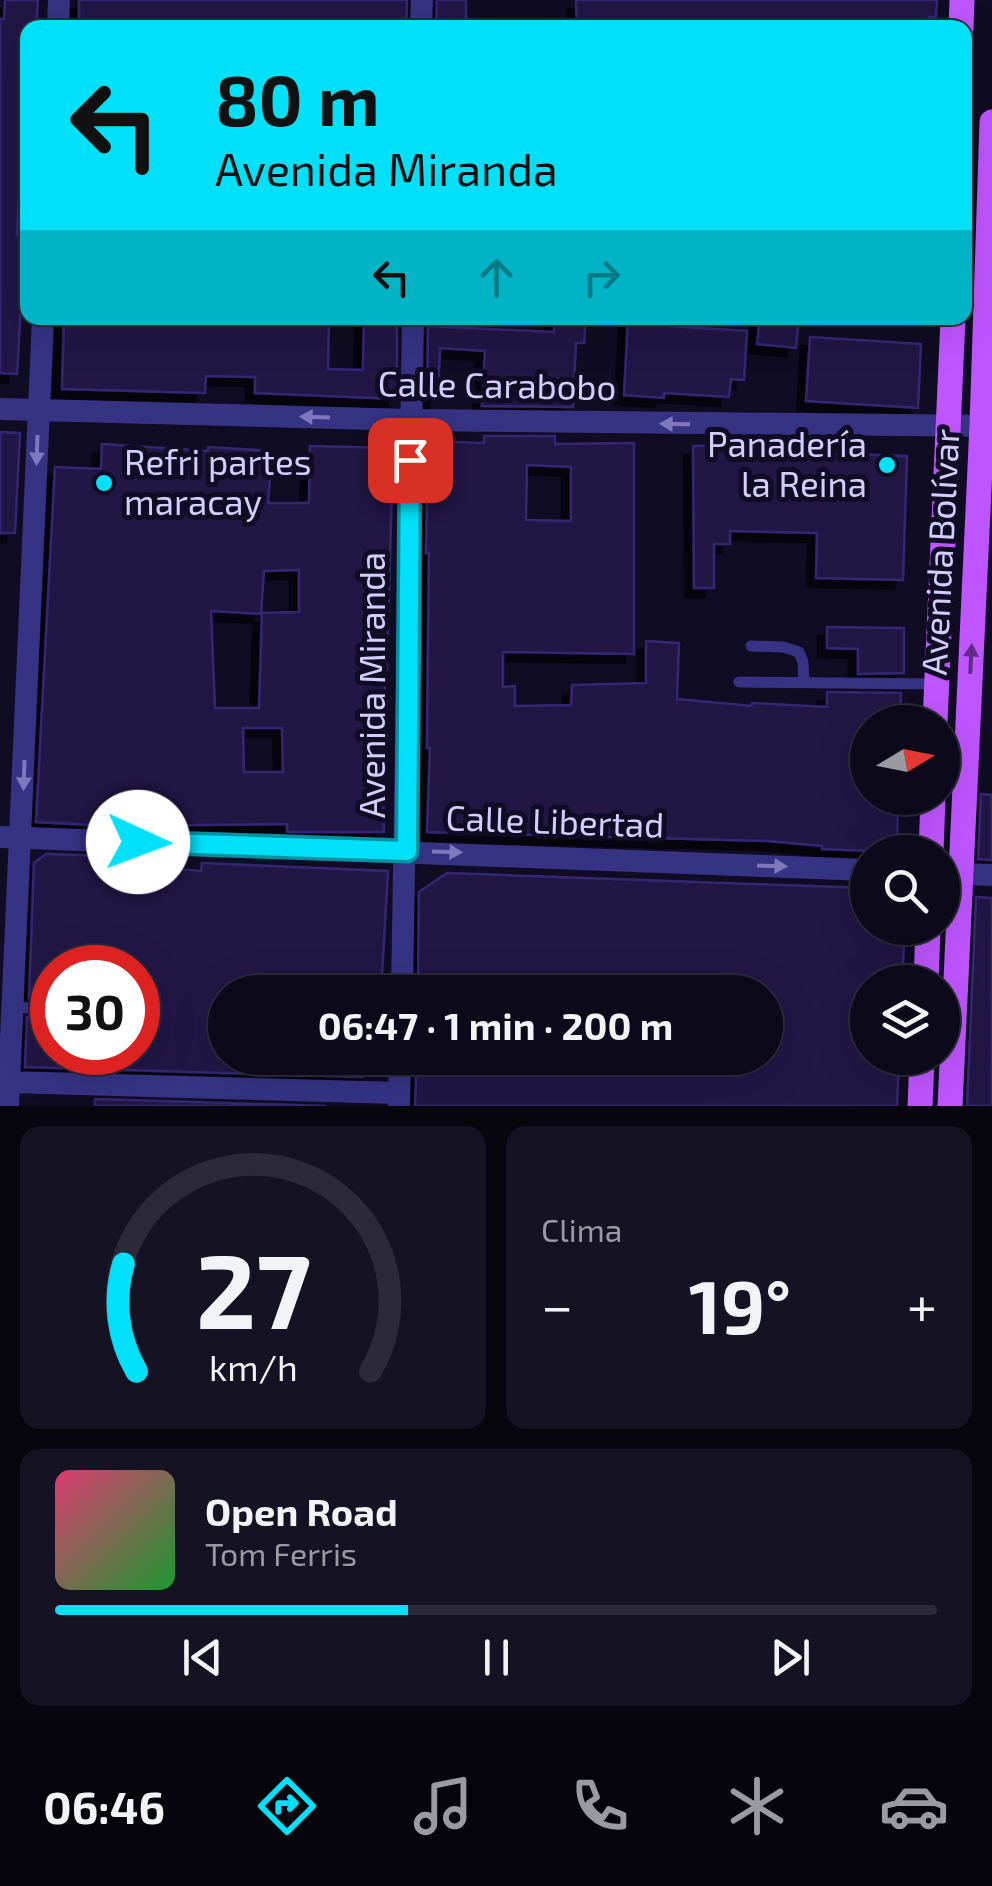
<!DOCTYPE html>
<html lang="es">
<head>
<meta charset="utf-8">
<style>
	body { margin:0; font-family:"Exo 2",sans-serif; background:#151223; color:#f1f3f6; height:100vh; display:flex; flex-direction:column; font-size:38px; white-space:nowrap }
	* { box-sizing:border-box; margin:0 }
	p { font-size:32px; color:#9a9aa2 }
	.icon { flex:none; width:55px; height:55px; fill:none; stroke:currentColor; stroke-width:2; stroke-linecap:round; stroke-linejoin:round }
	.map { position:relative; height:1106px; overflow:hidden }
	.panel { display:flex; flex-direction:column; gap:20px; padding:20px; background:#07050e; flex:1 }
	.panel>* { flex:none }
	.guide { position:absolute; left:20px; top:20px; width:952px; height:305px; border-radius:20px; box-shadow:0 10px 40px #0002,0 0 0 2px #2c2a39; background:#00e1f9; color:#111; overflow:hidden }
	.needle { width:65px; rotate:80deg }
	.buttons { position:absolute; left:850px; top:705px; display:grid; gap:20px }
	.buttons a { display:grid; place-items:center; width:110px; height:110px; border-radius:50%; background:#0c091a; box-shadow:0 10px 40px #0002,0 0 0 2px #2c2a39; font-size:50px }
	.speed { position:absolute; left:30px; top:945px; display:flex; gap:20px; font-size:50px; font-weight:700; text-align:center }
	.speed>* { display:grid; place-content:center; width:130px; height:130px; border-radius:50%; background:#0c091a; box-shadow:0 10px 40px #0002,0 0 0 2px #2c2a39; line-height:1 }
	.speed .limit { border:15px solid #d22; background:#fff; color:#111 }
	.pin { position:absolute; display:grid; place-items:center; width:85px; height:85px; color:#fff; margin:-42px; border-radius:20px; box-shadow:0 5px 15px #0006 }
	.me { position:absolute; width:110px; margin:-55px; rotate:92deg; stroke-linejoin:round; filter:drop-shadow(0 0 8px #0008) }
	.turn { display:flex; align-items:center; gap:35px; height:210px; padding:0 30px; font-size:45px }
	.turn .icon { width:130px; height:130px; stroke-width:2.5 }
	.turn b { display:block; font-size:70px; line-height:85px }
	.lanes { display:flex; align-items:center; height:95px; padding:0 30px; background:#0003; justify-content:center; gap:50px; direction:ltr }
	.lanes .off { opacity:.35 }
	.big { font-size:75px; font-weight:700; line-height:1.1 }
	.panel .widget { flex:1; display:flex; flex-direction:column; justify-content:center; gap:15px; min-width:0; padding:0 35px; border-radius:20px; background:#151223 }
	.panel .dial { align-items:center; gap:0 }
	.dial svg { height:260px; overflow:visible; fill:none; stroke:#2c2a39; stroke-width:7; stroke-linecap:round; text-anchor:middle }
	.dial text { fill:#f1f3f6; stroke:none }
	.song { display:flex; align-items:center; gap:30px }
	.cover { width:120px; height:120px; border-radius:15px; background:linear-gradient(135deg,hsl(340 70% 55%),hsl(130 70% 35%)) }
	.played { height:10px; border-radius:5px; background:linear-gradient(90deg,#00e1f9 40%,#2c2a39 40%) }
	.keys { display:flex; justify-content:space-around; direction:ltr }
	.heat { display:flex; justify-content:space-between; align-items:center; font-size:55px; direction:ltr }
	.panel .tiles { flex:1; display:grid; gap:20px; grid-template-columns:1fr 1fr }
	.widget:last-child { grid-column:span 2 }
	.trip { position:absolute; left:208px; top:975px; width:575px; height:100px; border-radius:50px; background:#0c091a; box-shadow:0 10px 40px #0002,0 0 0 2px #2c2a39; font-weight:700; line-height:100px; text-align:center }
	.menu { display:flex; height:160px; justify-content:space-around; align-items:center; background:#05040a; color:#9a9aa2 }
	.menu .icon { width:70px; height:70px }
	.menu .on { color:#00e1f9 }
	.menu b { font-size:45px; color:#f1f3f6 }
	.map>svg:first-child { display:block }
	.building { fill:#201745; stroke:#362773; stroke-width:2.5; fill-rule:evenodd; filter:url(#shadow) }
	.lines { fill:none; stroke-linecap:round; stroke-linejoin:round }
	.service { stroke:#363385; stroke-width:11 }
	.minor { stroke:#363385; stroke-width:22 }
	.primary { stroke:#bf55ff; stroke-width:25 }
	.oneway { fill:#7d79bc }
	.oneway2 { fill:#5f2d86 }
	.route-casing { stroke:#0092a2; stroke-width:25 }
	.route { stroke:#00e1f9; stroke-width:18 }
	.poi-dot { fill:#00e1f9; stroke:#100c23; stroke-width:4 }
	.labels { text-anchor:middle; stroke-width:10; stroke-linejoin:round; paint-order:stroke }
	.street-label { font-size:35px; fill:#d3ceff; stroke:#100c23 }
	.poi-label { font-size:35px; fill:#d3ceff; stroke:#100c23; text-anchor:end }
</style>
</head>
<body>
<div class="map">
<svg width="992" height="1106" viewBox="0 0 992 1106">
	<defs>
		<filter id="shadow"><feDropShadow dx="-9" dy="9" stdDeviation="0" flood-color="#0009"/></filter>
	</defs>
	<rect width="100%" height="100%" fill="#100c23"/>
	<path class="building" d="M5 0H38L36 28H28V128L22 127 17 235H25L17 374 0 373V19H4Z
		M79 0H407L406 28H79Z
		M437 0H466V28H436Z
		M576 0H937L936 17H929V28H577Z
		M64 318H329L328 369 363 370 364 318H397V399L255 393V377L206 376 205 393 62 389Z
		M555 318H586L584 343H576L573 407 482 406 485 351 440 348 438 399H427L428 326 554 332Z
		M628 318H668V326L747 331 744 380 731 379 729 397 664 393V398L624 395Z
		M760 318H799L796 348 757 344Z
		M810 337 921 344 918 408 806 401Z
		M0 432 20 433 15 533H0Z
		M484 436H555V444L634 443V654L503 652V687L515 686V706L571 705 572 685 646 683V641L679 643 677 699 752 706V703L827 707V692L901 693 900 722H868V798H898L897 852 822 849V846L768 841 427 832 430 748H427L429 553H426L428 441 484 443ZM527 465 571 467V521L526 520Z
		M102 444 208 451V447L272 451 268 503H309L310 446 393 448 387 670H384L387 728H382L384 832H287V824L111 826 36 822 55 467 101 469ZM299 570V612L262 613 259 708H215L211 611 261 614 264 571ZM243 728H282L283 772H244Z
		M757 445V456L818 457V453L907 456 903 580 816 578 817 533 730 531V544H714V588H694L693 446Z
		M827 627 904 628V673L858 674V649L827 648Z
		M981 794 992 795V860L978 859Z
		M46 854 109 856 108 863 201 871 202 863 388 871 381 992H225V1058H385L362 1077 25 1067 27 1017 44 1018V1044L52 1043V1052H138V1023L151 1022 156 1015 151 1006 138 1005V968H52V996L29 998 34 863Z
		M447 873 868 888V928H905L902 982H868V1058H899L897 1106H415L417 1058H765V992H418L419 892Z
		M976 897 992 898V1106H967Z
		M95 1099 326 1106H95Z"/>
	<g class="lines">
		<path class="service" d="M751 646 783 647 799 652 803 662 804 682
			M739 682 937 684
			M12 1007 52 1009
			M138 1014H147"/>
		<path class="minor" d="M58 28 59 0
			M421 28 422 0
			M0 409 411 420 992 426
			M0 837 868 870
			M942 873 992 875
			M402 992 413 318
			M9 1082 399 1093
			M8 1106 43 318
			M399 1106 400 1058"/>
		<path class="primary" d="M961 28 962 0
			M935 722 953 318
			M931 852 933 798
			M926 982 928 928
			M920 1106 922 1058
			M950 1106 982 425 992 122"/>
	</g>
	<defs><path id="oneway-solid" d="M-6-.8H1V-3.2L6.5 0L1 3.2V.8H-6Z" transform="scale(2.5)"/></defs>
	<g class="oneway">
		<use href="#oneway-solid" transform="translate(315 417) rotate(-178)"/>
		<use href="#oneway-solid" transform="translate(675 424) rotate(-179)"/>
		<use href="#oneway-solid" transform="translate(37 450) rotate(92)"/>
		<use href="#oneway-solid" transform="translate(24 775) rotate(92)"/>
		<use href="#oneway-solid" transform="translate(447 852) rotate(2)"/>
		<use href="#oneway-solid" transform="translate(772 866) rotate(2)"/>
	</g>
	<use class="oneway2" href="#oneway-solid" transform="translate(971 659) rotate(-87)"/>
	<g class="lines">
		<defs>
			<path id="route" d="M138 842 407 851 410 460"/>
		</defs>
		<use href="#route" class="route-casing"/>
		<use href="#route" class="route"/>
	</g>
	<g class="poi-dot">
		<circle cx="887" cy="465" r="10"/>
		<circle cx="104" cy="483" r="10"/>
	</g>
	<g class="labels">
		<g class="street-label">
			<text transform="translate(497 386) rotate(1)" y="12">Calle Carabobo</text>
			<text transform="translate(941 552) rotate(-87)" y="12">Avenida Bolívar</text>
			<text transform="translate(373 685) rotate(-90)" y="12">Avenida Miranda</text>
			<text transform="translate(555 822) rotate(2)" y="12">Calle Libertad</text>
		</g>
		<g class="poi-label">
			<text x="867" y="457">Panadería<tspan x="867" dy="40">la Reina</tspan></text>
			<text x="124" y="475" text-anchor="start">Refri partes<tspan x="124" dy="40">maracay</tspan></text>
		</g>
	</g>
</svg>
<div class="buttons">
<a><svg class="needle" viewBox="-14 -14 28 28"><path d="M0-13l5 13h-10z" fill="#e53935"/><path d="M0 13l5-13h-10z" fill="#9a9aa2"/></svg></a>
<a><svg class="icon" aria-label="search" viewBox="0 0 24 24"><circle cx="10" cy="10" r="6"/><path d="M15 15l6 6"/></svg></a>
<a><svg class="icon" aria-label="layers" viewBox="0 0 24 24"><path d="M12 4l9 5-9 5-9-5zM3 14l9 5 9-5"/></svg></a>
</div>
<div class="speed"><div class="limit">30</div></div>
<div class="pin" style="left:410px;top:460px;background:#d93025"><svg class="icon" aria-label="arrive" viewBox="0 0 24 24"><path d="M6 21V4h12l-3 4 3 4H6"/></svg></div>
<svg class="me" style="left:138px;top:842px" viewBox="-20 -20 40 40"><circle r="19" fill="#fff"/><path d="M0-13L10 11 0 6-10 11z" fill="#00e1f9"/></svg>
<div class="trip">06:47 · 1 min · 200 m</div>
<div class="guide">
<div class="turn"><svg class="icon" aria-label="left" viewBox="0 0 24 24"><path d="M17 20v-9H6M10 6l-5 5 5 5"/></svg><div><b>80 m</b>Avenida Miranda</div></div>
<div class="lanes"><svg class="icon" aria-label="left" viewBox="0 0 24 24"><path d="M17 20v-9H6M10 6l-5 5 5 5"/></svg><svg class="icon off" aria-label="ahead" viewBox="0 0 24 24"><path d="M12 20V5M6 11l6-6 6 6"/></svg><svg class="icon off" aria-label="right" viewBox="0 0 24 24"><path d="M7 20v-9h11M14 6l5 5-5 5"/></svg></div>
</div>
</div>
<section class="panel">
<div class="tiles">
<div class="widget dial"><svg viewBox="0 0 100 80">
<path d="M14 69A42 42 0 1 1 86 69"/>
<path d="M14 69A42 42 0 0 1 10 36" stroke="#00e1f9"/>
<text x="50" y="56" font-size="32" font-weight="700">27</text>
<text x="50" y="72" font-size="11">km/h</text>
</svg></div>
<div class="widget"><p>Clima</p>
<div class="heat"><a>−</a><b class="big">19°</b><a>+</a></div>
</div>
<div class="widget">
<div class="song"><i class="cover"></i><div><b>Open Road</b><p>Tom Ferris</p></div></div>
<div class="played"></div>
<div class="keys"><svg class="icon" aria-label="previous" viewBox="0 0 24 24"><path d="M18 5L8 12l10 7zM5 5v14"/></svg><svg class="icon" aria-label="pause" viewBox="0 0 24 24"><path d="M8 5v14M16 5v14"/></svg><svg class="icon" aria-label="next" viewBox="0 0 24 24"><path d="M6 5l10 7-10 7zM19 5v14"/></svg></div>
</div>
</div>
</section>
<nav class="menu">
<b>06:46</b>
<svg class="icon on" aria-label="directions" viewBox="0 0 24 24"><path d="M12 3l9 9-9 9-9-9zM9 14v-3h6M13 9l2 2-2 2"/></svg>
<svg class="icon" aria-label="music" viewBox="0 0 24 24"><path d="M9 18V5l10-2v13"/><circle cx="6" cy="18" r="3"/><circle cx="16" cy="16" r="3"/></svg>
<svg class="icon" aria-label="phone" viewBox="0 0 24 24"><path d="M5 4h4l2 5-3 2q2 4 5 5l2-3 5 2v4C11 20 4 13 5 4z"/></svg>
<svg class="icon" aria-label="climate" viewBox="0 0 24 24"><path d="M12 3v18M4 7l16 10M4 17L20 7"/></svg>
<svg class="icon" aria-label="car" viewBox="0 0 24 24"><path d="M5 17H2v-5l4-1 3-4h7l3 4 3 1v5h-3M9 17h6M6 11h13"/><circle cx="7" cy="17" r="2"/><circle cx="17" cy="17" r="2"/></svg>
</nav>
</body>
</html>
